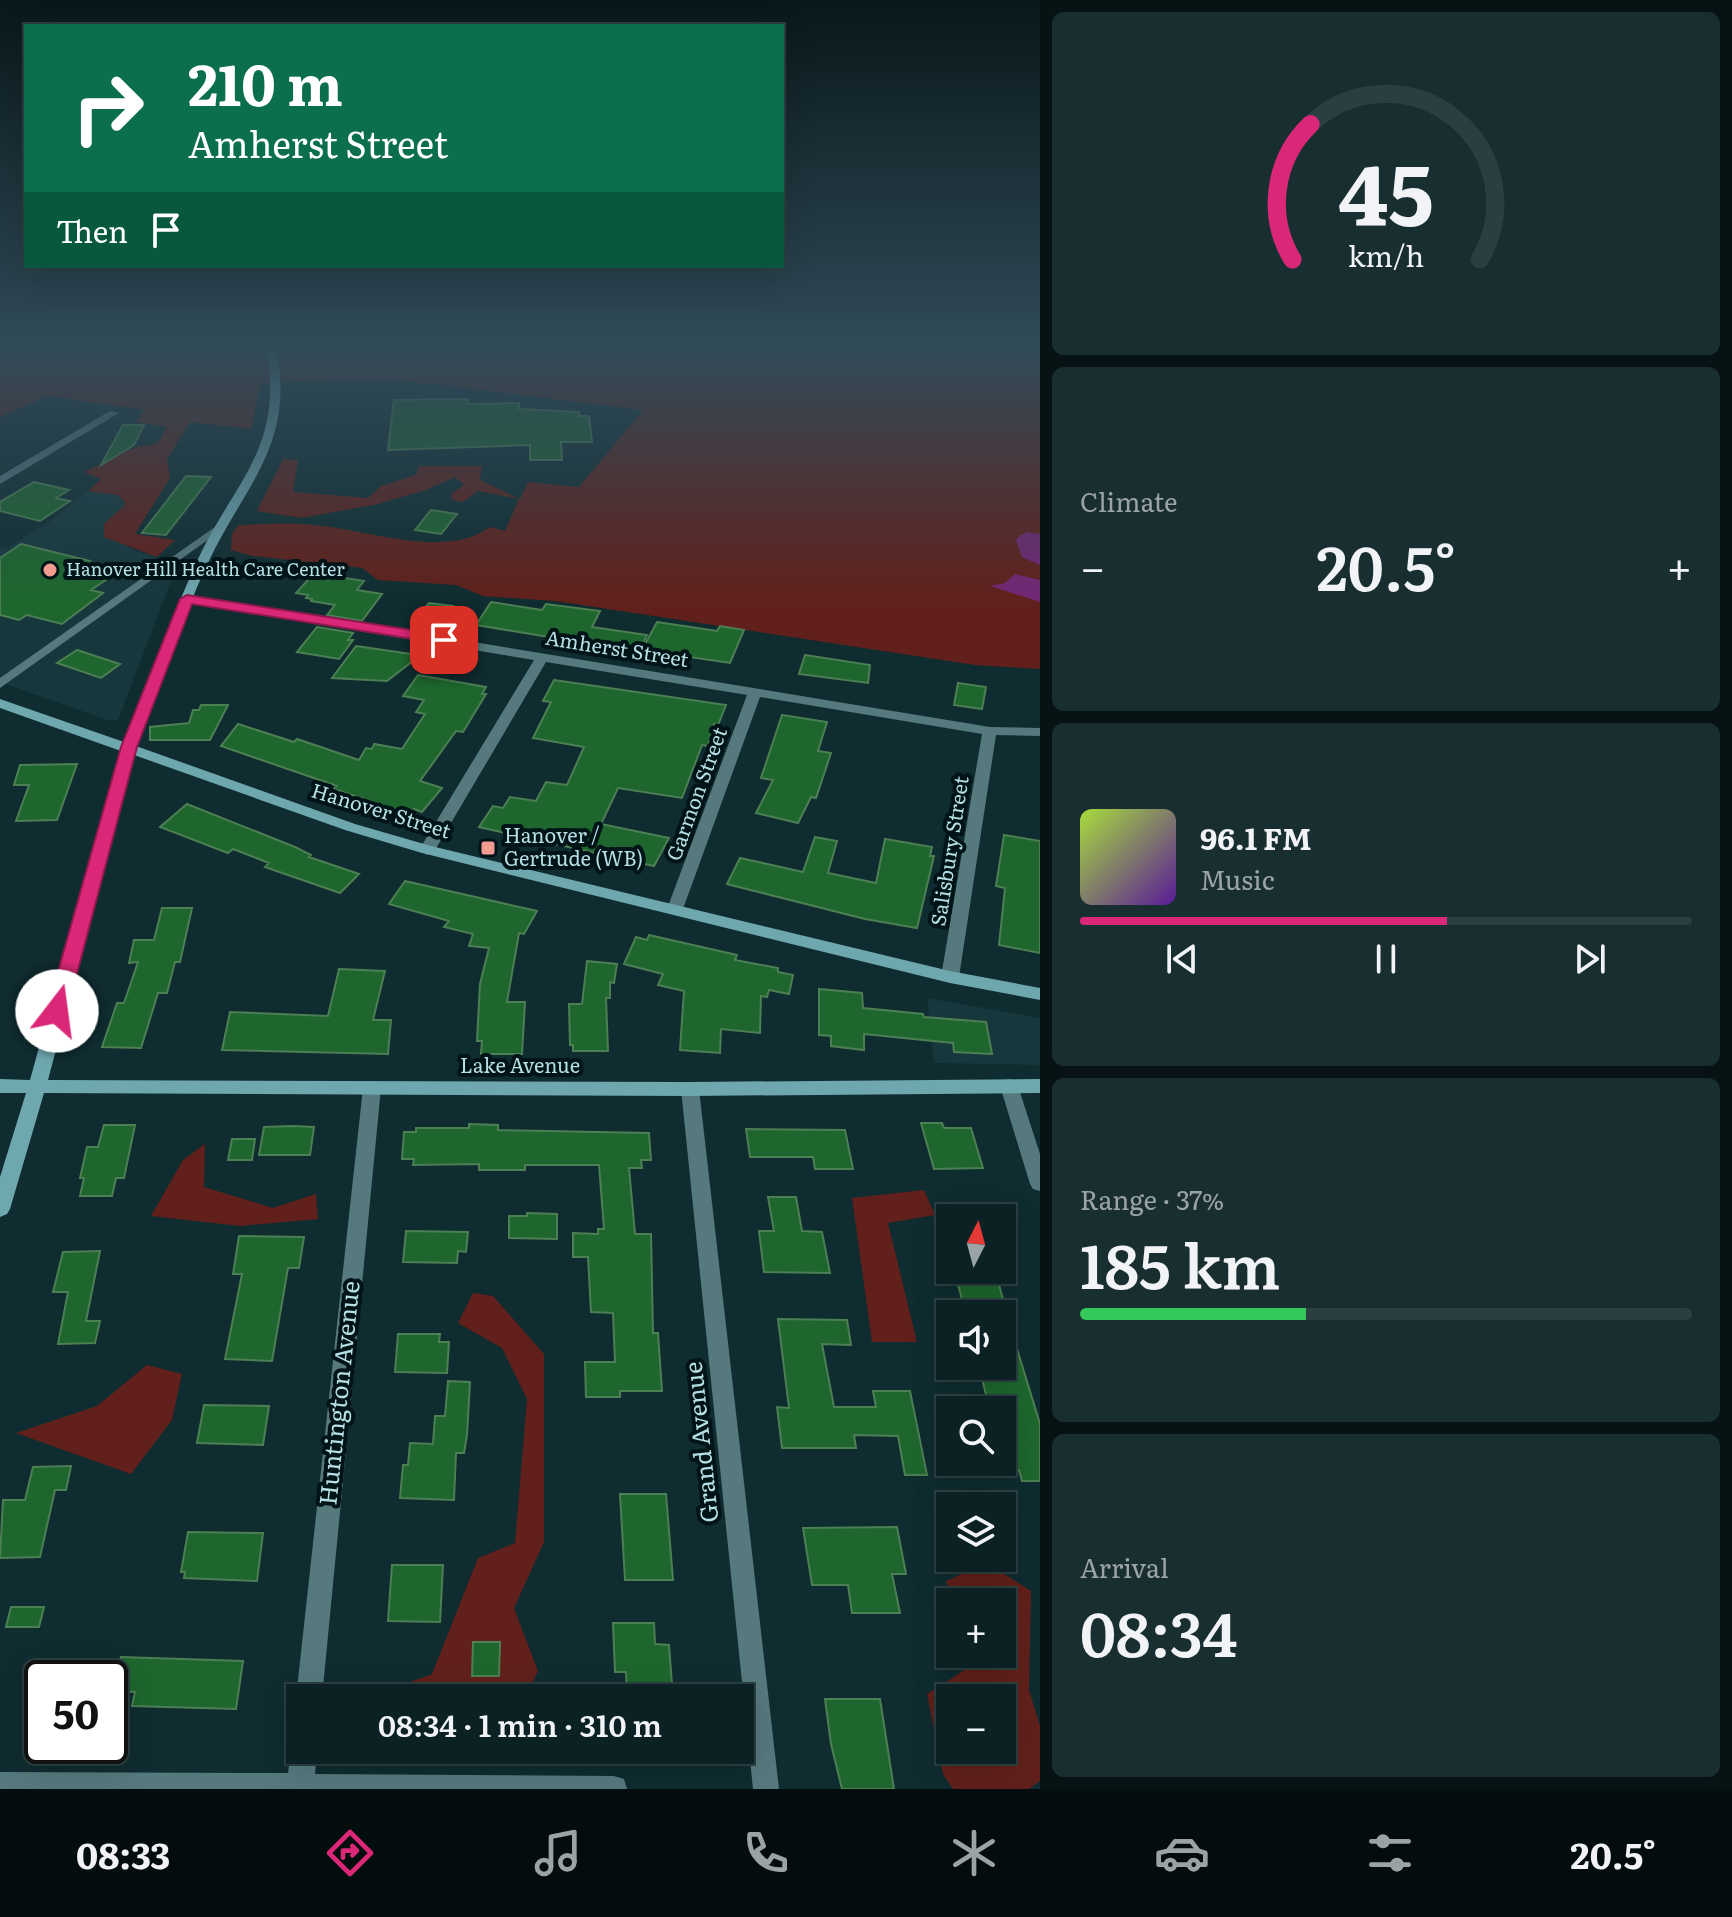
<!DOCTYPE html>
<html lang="en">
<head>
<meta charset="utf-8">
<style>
	body { margin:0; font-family:Literata,serif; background:#192e31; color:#f1f3f6; height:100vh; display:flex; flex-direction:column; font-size:30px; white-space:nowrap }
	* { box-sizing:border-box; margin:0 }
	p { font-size:26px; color:#9aa3a6 }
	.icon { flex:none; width:44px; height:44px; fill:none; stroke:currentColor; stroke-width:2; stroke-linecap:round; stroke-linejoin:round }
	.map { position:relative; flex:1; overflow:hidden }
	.drawer { display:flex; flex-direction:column; gap:12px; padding:12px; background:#061214; width:692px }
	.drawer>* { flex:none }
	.guide { position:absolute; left:24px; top:24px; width:760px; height:244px; border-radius:0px; box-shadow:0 8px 32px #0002,0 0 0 2px #2b3e41; background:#0b6e4f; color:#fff; overflow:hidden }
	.needle { width:52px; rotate:6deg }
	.fabs { position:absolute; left:936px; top:1204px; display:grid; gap:16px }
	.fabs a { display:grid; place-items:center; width:80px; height:80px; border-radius:0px; background:#0b2124; box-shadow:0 8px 32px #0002,0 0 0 2px #2b3e41; font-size:40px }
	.speed { position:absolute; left:24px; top:1660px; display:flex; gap:16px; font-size:40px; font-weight:700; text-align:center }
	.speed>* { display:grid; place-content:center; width:104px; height:104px; border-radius:50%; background:#0b2124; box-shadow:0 8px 32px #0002,0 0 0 2px #2b3e41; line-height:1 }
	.speed .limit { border:4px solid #111; border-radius:12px; background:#fff; color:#111 }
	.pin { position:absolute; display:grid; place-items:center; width:68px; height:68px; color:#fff; margin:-34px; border-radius:16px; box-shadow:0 4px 12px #0006 }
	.me { position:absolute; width:88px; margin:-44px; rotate:15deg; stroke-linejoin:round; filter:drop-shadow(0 0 6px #0008) }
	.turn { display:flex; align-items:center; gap:28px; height:168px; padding:0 32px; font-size:36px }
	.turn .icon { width:104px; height:104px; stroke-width:2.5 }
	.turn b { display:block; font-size:56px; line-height:68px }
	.then { display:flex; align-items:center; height:76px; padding:0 32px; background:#0003; gap:16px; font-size:30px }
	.big { font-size:60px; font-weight:600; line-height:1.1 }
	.drawer .widget { flex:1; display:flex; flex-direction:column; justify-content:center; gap:12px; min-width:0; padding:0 28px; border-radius:12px; background:#192e31 }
	.drawer .dial { align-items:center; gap:0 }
	.dial svg { height:208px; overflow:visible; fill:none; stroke:#2b3e41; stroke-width:7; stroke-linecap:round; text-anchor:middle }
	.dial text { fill:#f1f3f6; stroke:none }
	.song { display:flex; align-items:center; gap:24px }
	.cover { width:96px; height:96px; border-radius:12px; background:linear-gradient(135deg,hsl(80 70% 55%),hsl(270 70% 35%)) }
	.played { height:8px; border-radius:4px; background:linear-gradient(90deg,#db2777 60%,#2b3e41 60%) }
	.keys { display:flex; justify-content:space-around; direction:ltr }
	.heat { display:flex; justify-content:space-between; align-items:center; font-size:44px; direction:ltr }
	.charge { height:12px; border-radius:6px; background:linear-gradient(90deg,#34c759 37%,#2b3e41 0) }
	.trip { position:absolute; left:286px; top:1684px; width:468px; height:80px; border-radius:0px; background:#0b2124; box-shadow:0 8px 32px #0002,0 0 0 2px #2b3e41; font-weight:600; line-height:80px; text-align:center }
	.tabs { display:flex; height:128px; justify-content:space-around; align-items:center; background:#040d0e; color:#9aa3a6 }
	.tabs .icon { width:56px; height:56px }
	.tabs .selected { color:#db2777 }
	.tabs b { font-size:36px; color:#f1f3f6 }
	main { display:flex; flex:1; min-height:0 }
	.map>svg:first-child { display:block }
	.built { fill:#16373c }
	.green { fill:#61201b; fill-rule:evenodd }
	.water { fill:#722773 }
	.building { fill:#1e662e; stroke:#4c7f53; stroke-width:2 }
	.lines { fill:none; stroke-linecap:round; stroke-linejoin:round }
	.street { fill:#56797e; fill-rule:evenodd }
	.secondary { fill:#6fa7af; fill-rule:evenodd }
	.route { fill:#db2777; stroke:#8e194d; stroke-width:2 }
	.poi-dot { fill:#f59c91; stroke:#001418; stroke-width:3 }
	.labels { text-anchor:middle; stroke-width:8; stroke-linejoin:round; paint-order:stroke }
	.far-poi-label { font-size:18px; fill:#b5dfe5; stroke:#001418; text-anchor:start }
	.street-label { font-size:20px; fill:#b5dfe5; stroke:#001418 }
	.poi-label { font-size:20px; fill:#b5dfe5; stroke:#001418; text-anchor:start }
	.near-street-label { font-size:24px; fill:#b5dfe5; stroke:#001418 }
</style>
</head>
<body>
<main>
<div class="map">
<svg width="1040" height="1789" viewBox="0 0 1040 1789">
	<rect width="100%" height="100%" fill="#0f2c30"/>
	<path class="built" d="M88 491 118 495 126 505 104 524 131 549 157 557 147 566 174 573 118 720 110 721 0 682V547L7 548 49 522Z
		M927 998 1040 1018V1065L934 1063Z"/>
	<path class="green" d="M0 352H1040V669L975 665 555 601 483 596 456 585 378 580 362 568 253 556 231 550 232 534 239 525C264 524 289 522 314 525 365 529 446 560 490 527L505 531 519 499 478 491 463 502 452 500 451 494 464 485 455 477 426 490 374 505 301 518 257 511 283 459 298 460 293 492 368 498 381 486 416 475 419 466H482L480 480 520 499 528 482 579 487 643 410 427 383 380 380 261 383 251 429 190 422 167 459 170 478 135 534 175 540 157 557 104 537V524L126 504 118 495 88 491 101 479 84 472 134 448 158 443 167 427 136 422 144 410 48 396 0 417Z
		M205 1144 204 1187 273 1208 316 1194 318 1219 240 1226 151 1216 183 1160Z
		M924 1190 935 1215 888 1223 917 1342H872L852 1198Z
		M473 1293 493 1296 544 1354V1542L514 1608 538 1671 525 1698H367L432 1674 478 1558 515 1543 527 1399 502 1348 458 1323Z
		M147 1365 182 1374 172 1420 131 1474 16 1433 97 1406Z
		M987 1563 1031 1591 1029 1690 1040 1726V1781L1029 1789H953L943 1774 927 1694 974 1664 971 1654H1002V1602H953L946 1581ZM950 1698H1002V1750H950Z"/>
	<path class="water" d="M1028 532 1040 534V565L1022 557 1016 540 1019 536Z
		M1015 574 1040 580V602L990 586 1005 583Z"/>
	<path class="building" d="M468 399 467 404 519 403V409L579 412V416H589L592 442H561L562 460H530V445L388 450 394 400Z
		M123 425H144L134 445 101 465Z
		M186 476 211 477 166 535 142 533Z
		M34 482 69 490 56 498 70 501 40 521 0 511V502Z
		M431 510 457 514 441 534 415 530Z
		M21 544 90 561 83 566 115 574 91 590 103 593 62 624 27 615 19 620 0 615V558Z
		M314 573 364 581 357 590 382 594 362 621 327 615 335 605 311 601 312 599 306 598 308 595 296 593Z
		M491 602 542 610 546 604 600 611 592 627 647 635 639 652 476 625Z
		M429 603 453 606 441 623 416 619Z
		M657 622 717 631 720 626 744 630 730 663 642 650Z
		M317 627 353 633 348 640H353L339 659 297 652Z
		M356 646 411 654 418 657 387 681 332 678Z
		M77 650 120 664 101 678 57 663Z
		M805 655 870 665 868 683 799 674Z
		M418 675 486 687 482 694H486L463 732 456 731 420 781 442 788 422 812 414 809 409 814 334 789 337 786 221 746 238 724 294 742 297 739 359 760 366 748 372 749 374 744 402 749 425 714 416 712 424 700 403 696Z
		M554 680 726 705 718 725 714 724 708 746 702 745 682 798 618 788 601 824 669 838 654 866 479 827 493 806 503 808 510 797 536 801 546 782 567 785 584 747 533 738 551 702 543 701Z
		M958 683 986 687 982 709 954 705Z
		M201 705H228L210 740H150V727L189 723 193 710H199Z
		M782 715 827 722 818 751 831 753 816 798 811 797 798 823 756 813 773 780 761 778Z
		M77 764 57 820 16 821 29 785H14L20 765Z
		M187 804 295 847 311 855 309 857 359 874 340 893 265 867 269 863 233 849 228 853 160 827Z
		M1004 835 1040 841V953L999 945 1005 888 996 886Z
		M815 837 837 841 828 873 876 883 885 839 932 847 930 856H934L917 928 865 919 727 884 740 858 803 872Z
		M405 881 537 911 524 934 519 933 507 1002H525L522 1054H481L482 1041H477L480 984 489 948 469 946 473 934 444 927 449 921 389 904Z
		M162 908H192L180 962H175L167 993H158L141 1048 102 1047 117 1003H124L138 962 129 963 134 940H154Z
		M649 935 737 955 735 960 778 968V972L793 975 789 994 769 990 767 997 761 996 760 1033 721 1029 720 1053 680 1050 684 991 658 985 663 974 624 964 636 937 647 940Z
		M587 961 617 964 614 983 610 982V998H606L608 1051H573V1045H570L569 1004H582Z
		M339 969 385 971 373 1020H391L388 1054 222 1050 230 1012 328 1016Z
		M819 989 862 993 863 1008 923 1014 924 1017 986 1022 992 1054 954 1052 953 1043 864 1034V1050L831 1046V1036L819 1035Z
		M921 1123H942L944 1128H971L983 1168 934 1169Z
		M469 1124 498 1125V1130L649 1133 651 1160H641L642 1168H629L635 1234H651L653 1333H658L662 1391H620V1397H586L585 1362H615L613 1313 591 1312 588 1257H573V1233L598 1234V1229H604L599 1165H525V1170H479V1164L413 1165 414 1159H402L404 1132H416V1128H469Z
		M104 1125H135L124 1178H116L112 1196H80L84 1178H80L87 1147H98Z
		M293 1126 314 1127 310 1155H259L264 1127Z
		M746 1129 845 1130 853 1169H815L813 1157H750Z
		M232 1139H255L252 1160H228Z
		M768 1197H796L802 1231 822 1232 830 1273 764 1272 759 1231H774Z
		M527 1213 557 1214V1239L509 1238V1216H527Z
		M406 1231 468 1232 466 1252 458 1251 457 1263 403 1262Z
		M239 1236 304 1237 299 1268H288L272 1361 225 1359 242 1274H233Z
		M100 1251 86 1321H100L95 1343 58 1344 68 1292H53L63 1252Z
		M954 1270H995L1007 1314H966Z
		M1007 1316 1040 1424V1481H1022L1019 1470 1006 1469 1002 1462V1403H988L979 1366H1002V1317Z
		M778 1319 847 1320 851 1345 822 1344 834 1407H876L873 1391H910L927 1475H905L898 1436 854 1435 856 1448H782L777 1407 789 1408Z
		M398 1334H440L439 1342H449L447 1373 395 1372Z
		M448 1381 470 1382 467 1435 464 1453H456L454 1500 400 1498 403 1465H408L410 1443 433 1444 435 1416H445Z
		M204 1405 269 1406 263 1445 197 1443Z
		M71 1466 66 1490H55L40 1557 0 1558 3 1500H25L33 1467Z
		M620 1494H666L673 1580H625Z
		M897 1527 906 1574H892L900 1613H852L848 1585H812L803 1528Z
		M188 1532 263 1533 257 1581 184 1578 185 1572H181Z
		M392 1565H443L440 1622 388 1621Z
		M11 1607H44L39 1627H6Z
		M613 1623H654L655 1644 669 1645 673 1698H627L626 1672H615Z
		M473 1642H500L499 1676H472Z
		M121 1657 243 1661 236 1709 132 1706 135 1692 113 1691Z
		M825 1699H880L894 1789H842L831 1744Z"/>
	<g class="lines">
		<path class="street" d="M110 411 119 413 0 484V476Z
			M222 522 226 523V527L0 688V678Z
			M187 595 990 727 1040 728V736L996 735 959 977 950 983 941 977 982 734 760 697 683 909 675 914 667 909 747 695 546 662 435 850 427 855 419 850 534 660 183 602V596Z
			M1009 1079 1015 1081 1018 1086 1040 1154V1191L1033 1189 1030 1184 1000 1086 1003 1081Z
			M372 1081 378 1083 381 1088 322 1698H300V1707L296 1698 363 1088 366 1083Z
			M690 1082 696 1084 699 1089 779 1789H753L681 1089 684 1084Z
			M300 1738V1750H317L315 1774 614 1776 624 1779 627 1789H0V1772L288 1773 291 1750 295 1741Z"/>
		<path class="secondary" d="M267 352H277C294 447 245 484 208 563 180 622 160 686 136 746L355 824 431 846 950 971 1040 988V1000L950 983 422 853 345 830 134 755 48 1080 690 1082 1040 1079V1093L690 1096 44 1093 10 1209 7 1214 0 1217V1177L26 1093H0V1079L30 1080 121 751 0 708V699L124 742C147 684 169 624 195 566 230 485 284 452 267 352Z"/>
	</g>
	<linearGradient id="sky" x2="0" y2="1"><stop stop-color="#08181a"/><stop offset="0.58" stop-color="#314b59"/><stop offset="1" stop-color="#314b59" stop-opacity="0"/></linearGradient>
	<rect width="1040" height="603" fill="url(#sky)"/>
	<path class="route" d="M187 595 444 635 452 640 444 644 192 604 137 747 67 1011 64 1016H50L47 1011 121 747 180 599Z"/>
	<g class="poi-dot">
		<circle cx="50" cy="570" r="8"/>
		<rect x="480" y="840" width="16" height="16" rx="4"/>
	</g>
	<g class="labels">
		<g class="far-poi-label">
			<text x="66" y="576">Hanover Hill Health Care Center</text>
		</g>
		<g class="street-label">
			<text transform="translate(617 649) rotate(9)" y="7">Amherst Street</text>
			<text transform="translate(697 794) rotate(-70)" y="7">Garmon Street</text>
			<text transform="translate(381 811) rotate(17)" y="7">Hanover Street</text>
			<text transform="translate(950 851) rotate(-81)" y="7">Salisbury Street</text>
			<text x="520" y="1073">Lake Avenue</text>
		</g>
		<g class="poi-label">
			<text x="504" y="843">Hanover /<tspan x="504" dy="23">Gertrude (WB)</tspan></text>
		</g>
		<g class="near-street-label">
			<text transform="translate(340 1393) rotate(-84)" y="8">Huntington Avenue</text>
			<text transform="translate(702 1442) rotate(-96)" y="8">Grand Avenue</text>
		</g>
	</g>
</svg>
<div class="fabs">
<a><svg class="needle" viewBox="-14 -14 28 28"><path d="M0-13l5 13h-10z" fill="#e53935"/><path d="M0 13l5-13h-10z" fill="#9aa3a6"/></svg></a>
<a><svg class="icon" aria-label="sound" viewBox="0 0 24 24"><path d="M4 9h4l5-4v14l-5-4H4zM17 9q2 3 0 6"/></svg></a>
<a><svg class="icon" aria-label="search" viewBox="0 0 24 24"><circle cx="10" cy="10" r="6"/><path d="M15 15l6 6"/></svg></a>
<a><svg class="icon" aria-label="layers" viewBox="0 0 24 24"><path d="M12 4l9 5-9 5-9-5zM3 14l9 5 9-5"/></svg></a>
<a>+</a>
<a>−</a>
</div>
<div class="speed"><div class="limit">50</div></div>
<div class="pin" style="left:444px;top:640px;background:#d93025"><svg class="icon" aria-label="arrive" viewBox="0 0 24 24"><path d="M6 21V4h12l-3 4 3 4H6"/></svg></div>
<svg class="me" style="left:57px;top:1011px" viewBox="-20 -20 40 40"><circle r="19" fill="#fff"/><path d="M0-13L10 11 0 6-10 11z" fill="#db2777"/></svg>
<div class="trip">08:34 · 1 min · 310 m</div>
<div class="guide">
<div class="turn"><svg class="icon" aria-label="right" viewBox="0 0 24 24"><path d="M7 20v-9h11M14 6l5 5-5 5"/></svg><div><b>210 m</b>Amherst Street</div></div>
<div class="then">Then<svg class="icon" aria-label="arrive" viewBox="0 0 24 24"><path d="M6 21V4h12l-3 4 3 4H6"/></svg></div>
</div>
</div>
<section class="drawer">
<div class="widget dial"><svg viewBox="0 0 100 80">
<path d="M14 69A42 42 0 1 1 86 69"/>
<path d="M14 69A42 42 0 0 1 21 17" stroke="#db2777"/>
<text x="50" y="56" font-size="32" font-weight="700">45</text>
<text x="50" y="72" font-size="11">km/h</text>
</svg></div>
<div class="widget"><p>Climate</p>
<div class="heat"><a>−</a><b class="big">20.5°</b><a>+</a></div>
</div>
<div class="widget">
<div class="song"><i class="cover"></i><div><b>96.1 FM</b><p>Music</p></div></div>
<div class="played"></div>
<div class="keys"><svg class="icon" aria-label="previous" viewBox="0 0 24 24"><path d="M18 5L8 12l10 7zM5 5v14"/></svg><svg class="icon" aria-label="pause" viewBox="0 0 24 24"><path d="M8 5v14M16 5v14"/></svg><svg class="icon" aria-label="next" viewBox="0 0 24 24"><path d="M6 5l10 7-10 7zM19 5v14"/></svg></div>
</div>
<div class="widget"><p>Range · 37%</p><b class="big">185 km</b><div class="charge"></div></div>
<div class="widget"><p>Arrival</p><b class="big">08:34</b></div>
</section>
</main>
<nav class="tabs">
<b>08:33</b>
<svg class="icon selected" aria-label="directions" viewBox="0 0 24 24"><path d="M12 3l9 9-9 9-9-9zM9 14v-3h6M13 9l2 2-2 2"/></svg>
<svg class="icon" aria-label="music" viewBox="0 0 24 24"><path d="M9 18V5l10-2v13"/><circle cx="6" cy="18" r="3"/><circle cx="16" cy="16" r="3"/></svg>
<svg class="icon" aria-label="phone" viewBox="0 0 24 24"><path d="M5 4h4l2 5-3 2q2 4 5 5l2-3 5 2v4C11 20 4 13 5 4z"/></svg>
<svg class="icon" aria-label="climate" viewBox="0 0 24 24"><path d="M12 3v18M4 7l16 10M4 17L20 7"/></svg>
<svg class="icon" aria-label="car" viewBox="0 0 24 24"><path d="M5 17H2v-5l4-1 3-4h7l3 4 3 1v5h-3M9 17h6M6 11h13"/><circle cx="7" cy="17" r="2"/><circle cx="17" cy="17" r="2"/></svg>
<svg class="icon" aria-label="filters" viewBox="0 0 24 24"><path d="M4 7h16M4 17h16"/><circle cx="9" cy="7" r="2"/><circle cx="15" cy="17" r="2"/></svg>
<b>20.5°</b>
</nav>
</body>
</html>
